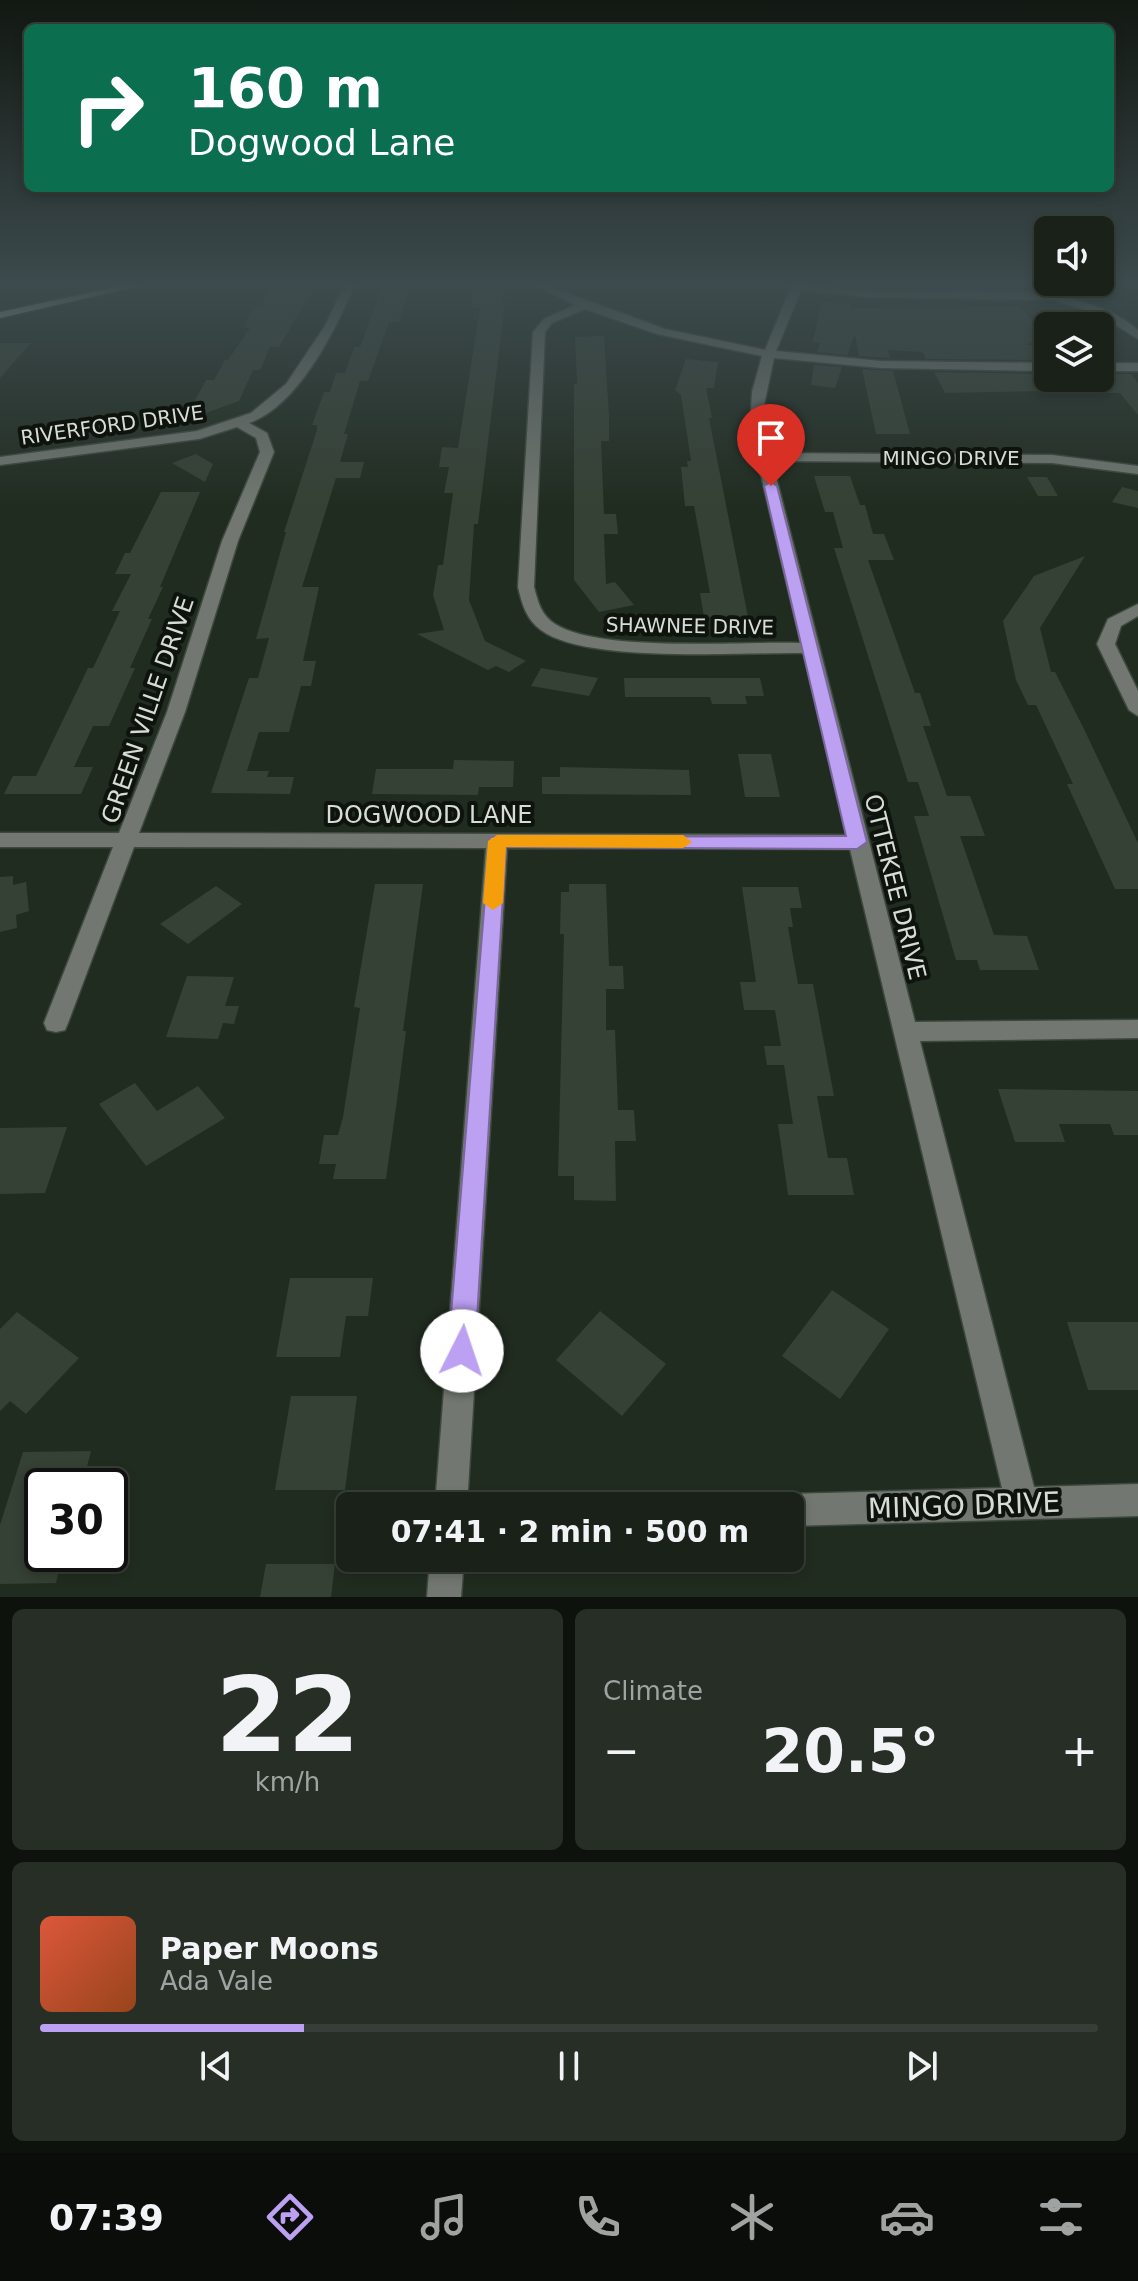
<!DOCTYPE html>
<html lang="en">
<head>
<meta charset="utf-8">
<style>
	body { margin:0; font-family:"DejaVu Sans",sans-serif; background:#262e25; color:#f1f3f6; height:100vh; display:flex; flex-direction:column; font-size:30px; white-space:nowrap }
	* { box-sizing:border-box; margin:0 }
	p { font-size:26px; color:#9fa3a2 }
	.icon { flex:none; width:44px; height:44px; fill:none; stroke:currentColor; stroke-width:2; stroke-linecap:round; stroke-linejoin:round }
	.map { position:relative; height:1597px; overflow:hidden }
	.drawer { display:flex; flex-direction:column; gap:12px; padding:12px; background:#0e120d; flex:1 }
	.drawer>* { flex:none }
	.hud { position:absolute; left:24px; top:24px; width:1090px; height:168px; border-radius:12px; box-shadow:0 4px 12px #0003,0 0 0 2px #373e37; background:#0b6e4f; color:#fff; overflow:hidden }
	.buttons { position:absolute; left:1034px; top:216px; display:grid; gap:16px }
	.buttons a { display:grid; place-items:center; width:80px; height:80px; border-radius:12px; background:#192118; box-shadow:0 4px 12px #0003,0 0 0 2px #373e37; font-size:40px }
	.speed { position:absolute; left:24px; top:1468px; display:flex; gap:16px; font-size:40px; font-weight:700; text-align:center }
	.speed>* { display:grid; place-content:center; width:104px; height:104px; border-radius:50%; background:#192118; box-shadow:0 4px 12px #0003,0 0 0 2px #373e37; line-height:1 }
	.speed .limit { border:4px solid #111; border-radius:12px; background:#fff; color:#111 }
	.pin { position:absolute; display:grid; place-items:center; width:68px; height:68px; color:#fff; margin:-82px -34px; border-radius:50% 50% 50% 0; rotate:-45deg; box-shadow:0 0 8px #0007 }
	.pin .icon { rotate:45deg }
	.me { position:absolute; width:88px; margin:-44px; rotate:4deg; stroke-linejoin:round; filter:drop-shadow(0 0 6px #0008) }
	.turn { display:flex; align-items:center; gap:28px; height:168px; padding:0 32px; font-size:36px }
	.turn .icon { width:104px; height:104px; stroke-width:2.5 }
	.turn b { display:block; font-size:56px; line-height:68px }
	.big { font-size:60px; font-weight:600; line-height:1.1 }
	.drawer .card { flex:1; display:flex; flex-direction:column; justify-content:center; gap:12px; min-width:0; padding:0 28px; border-radius:12px; background:#262e25 }
	.drawer .dial { align-items:center; gap:0 }
	.dial b { font-size:104px; line-height:1 }
	.song { display:flex; align-items:center; gap:24px }
	.cover { width:96px; height:96px; border-radius:12px; background:linear-gradient(135deg,hsl(10 70% 55%),hsl(20 70% 35%)) }
	.played { height:8px; border-radius:4px; background:linear-gradient(90deg,#bca0f2 25%,#373e37 25%) }
	.keys { display:flex; justify-content:space-around; direction:ltr }
	.heat { display:flex; justify-content:space-between; align-items:center; font-size:44px; direction:ltr }
	.drawer .tiles { flex:1; display:grid; gap:12px; grid-template-columns:1fr 1fr }
	.card:last-child { grid-column:span 2 }
	.trip { position:absolute; left:336px; top:1492px; width:468px; height:80px; border-radius:12px; background:#192118; box-shadow:0 4px 12px #0003,0 0 0 2px #373e37; font-weight:600; line-height:80px; text-align:center }
	.menu { display:flex; height:128px; justify-content:space-around; align-items:center; background:#0a0d0a; color:#9fa3a2 }
	.menu .icon { width:56px; height:56px }
	.menu .current { color:#bca0f2 }
	.menu b { font-size:36px; color:#f1f3f6 }
	.map>svg:first-child { display:block }
	.building { fill:#354134 }
	.lines { fill:none; stroke-linecap:round; stroke-linejoin:round }
	.minor-casing { stroke:#3e483d; stroke-width:3 }
	.major-casing { stroke:#3e483d; stroke-width:3 }
	.minor { fill:#727871; fill-rule:evenodd }
	.major { fill:#bcc8ba; fill-rule:evenodd }
	.route { fill:#bca0f2; stroke:#7a689d; stroke-width:2 }
	.slow { fill:#f59e0b }
	.labels { text-anchor:middle; stroke-width:8; stroke-linejoin:round; paint-order:stroke }
	.far-street-label { font-size:20px; fill:#d6ddd5; stroke:#0e130d }
	.street-label { font-size:24px; fill:#d6ddd5; stroke:#0e130d }
	.near-street-label { font-size:28px; fill:#d6ddd5; stroke:#0e130d }
</style>
</head>
<body>
<div class="map">
<svg width="1138" height="1597" viewBox="0 0 1138 1597">
	<rect width="100%" height="100%" fill="#212c20"/>
	<path class="building" d="M382 286H409L399 322H389L368 381H360L344 434H348L340 462H364L360 478H336L302 587H319L303 661H316L311 686H301L289 732H259L247 771H269L267 777H294L290 794 211 793 249 678H258L269 638 256 639 286 532H284L317 430V425H312L324 392H330L336 373H345L354 347H360Z
		M474 286 502 289V302H505L478 524H474L469 600 485 641 526 661 509 672 496 666 488 670 417 634 444 630 433 595 438 565H443L453 493H444L449 467H439L442 447 458 448 480 308H471Z
		M270 289H313L279 347H270L260 370H253L239 401 184 421 206 380H214L225 360H228L250 328 244 327 254 306H261Z
		M832 302 851 304 849 308 1021 306 1031 319 1048 311V334L1026 345H1048V360L926 359 923 352 888 350 890 358 859 356 855 334 847 355 817 352 820 343 813 342 821 303Z
		M604 336 609 416V441H601L604 514H616L618 534H604L606 584 615 582 634 605 599 612 574 580V384H577L575 337Z
		M0 343H31L0 378Z
		M686 359 718 362 714 388H706L712 418H709L748 617H704L700 593H710L694 506H685L681 467H688L687 461H691L681 395 675 390Z
		M814 365 842 367 835 388 811 385Z
		M862 369 893 371 910 434H876Z
		M934 372 1048 374V391L945 393Z
		M1100 374H1131L1138 383V415L1120 393H1100Z
		M196 454 213 464 205 482 172 463Z
		M814 476H850L860 505H865L873 534H884L894 560H868L915 693H920L931 726H923L947 796H970L985 836H960L994 935 1027 936 1039 970H980L977 960H956L914 816H929L918 782H908L834 548H843L833 512H825Z
		M1027 477H1047L1058 496H1038Z
		M1122 487 1138 491V508L1112 502Z
		M161 492H200L160 587H163L148 619H152L130 668H135L109 726H93L74 767H93L81 794H4L13 776H36L88 668H93L120 611H112L131 574H115L125 553H130Z
		M1085 556 1040 628 1051 672H1055L1084 729 1138 843V889H1115L1067 784H1073L1036 705H1028L1016 680 1003 621 1034 576Z
		M541 668 598 678 589 696 531 686Z
		M624 678H760L764 696H745L747 704H712L710 697H625Z
		M738 754H771L780 797H745Z
		M454 760 514 761 513 787H479L478 795 372 794 376 769H453Z
		M560 767 689 770 691 795 542 794V777H560Z
		M13 876V885L26 882 29 911 16 915 17 928 0 932V877Z
		M375 884H423L403 1031H406L398 1093 386 1179H333L336 1164H319L324 1135H338L343 1117 360 1008 354 1007Z
		M569 884H606L609 966H623L624 989H606V1030H615L618 1110H634L636 1141H615L616 1201 574 1200V1176H558L564 934H560L561 892H569Z
		M216 886 242 904 188 944 160 924Z
		M742 887H798L802 908H790L793 927H788L798 984H813L834 1096H817L828 1158H847L854 1195H788L778 1124H793L784 1065H767L764 1046H781L775 1010H744L740 982H756Z
		M187 976 234 977 225 1006H239L234 1024 223 1023 218 1039 166 1037Z
		M135 1083 157 1111 198 1086 225 1118 146 1166 99 1104Z
		M998 1089 1138 1091V1135H1114L1110 1124H1059L1065 1142H1015Z
		M67 1127 45 1193 0 1194V1128Z
		M290 1278H373L368 1316H346L340 1357H276Z
		M832 1290 889 1329 840 1399 782 1356Z
		M600 1311 666 1364 622 1416 556 1360Z
		M17 1312 79 1358 26 1414 10 1401 0 1411V1329Z
		M1067 1322H1138V1390H1088Z
		M291 1396H357L345 1490H275Z
		M91 1451 82 1486H42V1554H63L56 1583 0 1584V1525L23 1452Z
		M266 1564H335L331 1597H260Z"/>
	<g class="lines">
		<defs>
			<path id="minor" d="M344 286H354C335 331 298 406 249 423L267 433 274 452 238 541 185 712 139 833 847 835 804 653C743 652 586 664 541 630 526 619 522 604 518 587L533 332 544 319 575 305 536 286H548L665 329 765 350 790 289 786 286C819 286 851 290 883 291 957 292 1081 279 1138 330V339L1095 312 1052 300 868 297 801 290 776 351 881 361 1048 363V371L881 368 774 358 763 410 770 453 1052 455 1138 466V474L1052 463 772 461 915 1022 1138 1020V1038L920 1041 1034 1487 1138 1484V1516L790 1526V1506H775L778 1498 790 1494 1002 1488 850 849 507 848 467 1506H435L486 848 134 847 68 1023 65 1030 56 1032 47 1030 44 1023 113 847H0V833H119L167 712 222 541 260 452 256 438 237 427 199 439 0 465V457L197 431 251 413 286 384 325 326ZM585 309 657 334 762 356 752 392 750 429 801 643C742 641 601 653 555 624 541 615 538 602 534 587L545 332 552 323Z
				M1100 363H1138V371H1100Z
				M1138 604V616L1121 626 1115 644 1138 691V716L1129 710 1097 644 1108 619Z
				M430 1558H464L461 1597H427Z"/>
			<path id="major" d="M120 286H139L0 318V312Z"/>
		</defs>
		<use href="#minor" class="minor-casing"/>
		<use href="#major" class="major-casing"/>
		<use href="#minor" class="minor"/>
		<use href="#major" class="major"/>
	</g>
	<linearGradient id="sky" x2="0" y2="1"><stop stop-color="#121812"/><stop offset="0.56" stop-color="#3d4b4e"/><stop offset="1" stop-color="#3d4b4e" stop-opacity="0"/></linearGradient>
	<rect width="1138" height="509" fill="url(#sky)"/>
	<path class="route" d="M771 482 777 486 867 842 857 849 506 847 475 1351 471 1361 462 1365 452 1361 448 1351 490 837 846 836 764 486Z"/>
	<path class="slow" d="M497 835H683L692 842 683 848 506 847 503 903 493 910 483 903 488 841Z"/>
	<g class="labels">
		<g class="far-street-label">
			<text transform="translate(112 425) rotate(-8)" y="7">RIVERFORD DRIVE</text>
			<text x="951" y="465">MINGO DRIVE</text>
			<text transform="translate(690 626) rotate(1)" y="7">SHAWNEE DRIVE</text>
		</g>
		<g class="street-label">
			<text transform="translate(148 710) rotate(-71)" y="8">GREEN VILLE DRIVE</text>
			<text x="429" y="823">DOGWOOD LANE</text>
			<text transform="translate(895 887) rotate(76)" y="8">OTTEKEE DRIVE</text>
		</g>
		<g class="near-street-label">
			<text transform="translate(964 1505) rotate(-2)" y="10">MINGO DRIVE</text>
		</g>
	</g>
</svg>
<div class="buttons">
<a><svg class="icon" aria-label="sound" viewBox="0 0 24 24"><path d="M4 9h4l5-4v14l-5-4H4zM17 9q2 3 0 6"/></svg></a>
<a><svg class="icon" aria-label="layers" viewBox="0 0 24 24"><path d="M12 4l9 5-9 5-9-5zM3 14l9 5 9-5"/></svg></a>
</div>
<div class="speed"><div class="limit">30</div></div>
<div class="pin" style="left:771px;top:486px;background:#d93025"><svg class="icon" aria-label="arrive" viewBox="0 0 24 24"><path d="M6 21V4h12l-3 4 3 4H6"/></svg></div>
<svg class="me" style="left:462px;top:1351px" viewBox="-20 -20 40 40"><circle r="19" fill="#fff"/><path d="M0-13L10 11 0 6-10 11z" fill="#bca0f2"/></svg>
<div class="trip">07:41 · 2 min · 500 m</div>
<div class="hud">
<div class="turn"><svg class="icon" aria-label="right" viewBox="0 0 24 24"><path d="M7 20v-9h11M14 6l5 5-5 5"/></svg><div><b>160 m</b>Dogwood Lane</div></div>
</div>
</div>
<section class="drawer">
<div class="tiles">
<div class="card dial"><b>22</b><p>km/h</p></div>
<div class="card"><p>Climate</p>
<div class="heat"><a>−</a><b class="big">20.5°</b><a>+</a></div>
</div>
<div class="card">
<div class="song"><i class="cover"></i><div><b>Paper Moons</b><p>Ada Vale</p></div></div>
<div class="played"></div>
<div class="keys"><svg class="icon" aria-label="previous" viewBox="0 0 24 24"><path d="M18 5L8 12l10 7zM5 5v14"/></svg><svg class="icon" aria-label="pause" viewBox="0 0 24 24"><path d="M8 5v14M16 5v14"/></svg><svg class="icon" aria-label="next" viewBox="0 0 24 24"><path d="M6 5l10 7-10 7zM19 5v14"/></svg></div>
</div>
</div>
</section>
<nav class="menu">
<b>07:39</b>
<svg class="icon current" aria-label="directions" viewBox="0 0 24 24"><path d="M12 3l9 9-9 9-9-9zM9 14v-3h6M13 9l2 2-2 2"/></svg>
<svg class="icon" aria-label="music" viewBox="0 0 24 24"><path d="M9 18V5l10-2v13"/><circle cx="6" cy="18" r="3"/><circle cx="16" cy="16" r="3"/></svg>
<svg class="icon" aria-label="phone" viewBox="0 0 24 24"><path d="M5 4h4l2 5-3 2q2 4 5 5l2-3 5 2v4C11 20 4 13 5 4z"/></svg>
<svg class="icon" aria-label="climate" viewBox="0 0 24 24"><path d="M12 3v18M4 7l16 10M4 17L20 7"/></svg>
<svg class="icon" aria-label="car" viewBox="0 0 24 24"><path d="M5 17H2v-5l4-1 3-4h7l3 4 3 1v5h-3M9 17h6M6 11h13"/><circle cx="7" cy="17" r="2"/><circle cx="17" cy="17" r="2"/></svg>
<svg class="icon" aria-label="filters" viewBox="0 0 24 24"><path d="M4 7h16M4 17h16"/><circle cx="9" cy="7" r="2"/><circle cx="15" cy="17" r="2"/></svg>
</nav>
</body>
</html>
